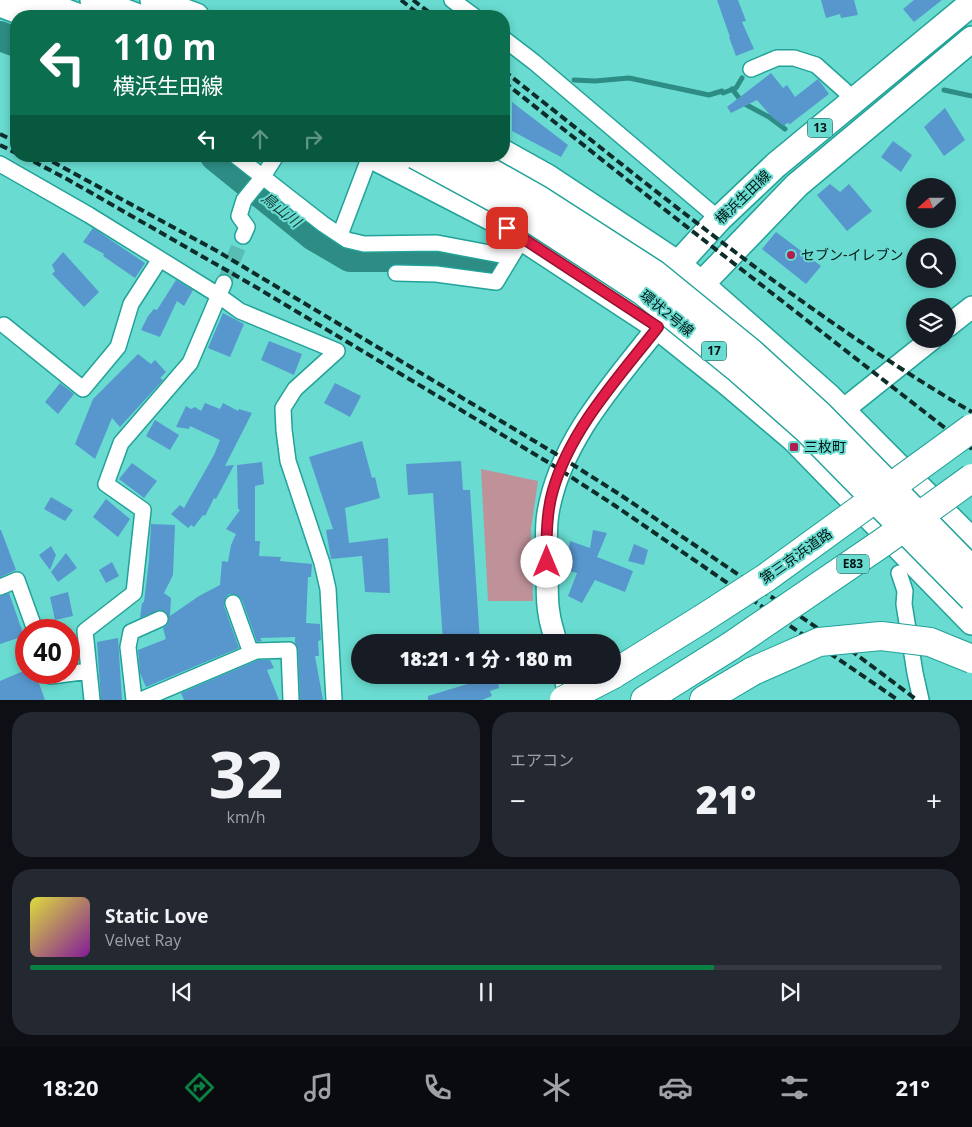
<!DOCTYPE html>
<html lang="ja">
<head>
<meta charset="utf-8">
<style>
	body { margin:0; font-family:"Open Sans","Noto Sans JP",sans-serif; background:#242831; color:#f1f3f6; height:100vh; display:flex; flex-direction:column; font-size:19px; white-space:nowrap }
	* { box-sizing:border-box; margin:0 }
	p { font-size:16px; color:#9ea1a6 }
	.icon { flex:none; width:28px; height:28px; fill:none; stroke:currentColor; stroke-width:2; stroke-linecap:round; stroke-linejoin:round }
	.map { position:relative; height:700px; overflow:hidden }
	.details { display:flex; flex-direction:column; gap:12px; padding:12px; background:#0d0f14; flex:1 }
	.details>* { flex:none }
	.hud { position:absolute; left:10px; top:10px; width:500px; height:152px; border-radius:20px; box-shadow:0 2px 8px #0003; background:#0b6e4f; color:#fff; overflow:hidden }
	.needle { width:32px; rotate:249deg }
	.controls { position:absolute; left:906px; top:178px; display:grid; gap:10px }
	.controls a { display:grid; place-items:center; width:50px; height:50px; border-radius:50%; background:#171b24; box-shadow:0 2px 8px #0003; font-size:25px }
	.speed { position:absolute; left:15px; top:619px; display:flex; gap:10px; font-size:25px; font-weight:700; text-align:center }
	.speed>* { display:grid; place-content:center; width:65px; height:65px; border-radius:50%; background:#171b24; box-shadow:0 2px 8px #0003; line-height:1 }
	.speed .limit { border:8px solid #d22; background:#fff; color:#111 }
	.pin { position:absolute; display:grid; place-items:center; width:42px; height:42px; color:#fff; margin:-21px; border-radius:10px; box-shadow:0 2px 8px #0006 }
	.me { position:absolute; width:55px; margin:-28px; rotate:0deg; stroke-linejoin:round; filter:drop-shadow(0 0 4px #0008) }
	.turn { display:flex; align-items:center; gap:18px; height:105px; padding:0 20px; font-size:22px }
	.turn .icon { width:65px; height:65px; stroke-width:2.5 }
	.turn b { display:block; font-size:35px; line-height:42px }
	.lanes { display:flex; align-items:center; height:48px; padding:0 20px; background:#0003; justify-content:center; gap:25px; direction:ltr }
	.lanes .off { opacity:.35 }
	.big { font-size:38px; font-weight:800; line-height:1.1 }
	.details .widget { flex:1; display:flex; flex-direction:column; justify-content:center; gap:8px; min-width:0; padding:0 18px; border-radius:20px; background:#242831 }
	.details .dial { align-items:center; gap:0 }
	.dial b { font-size:65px; line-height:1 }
	.song { display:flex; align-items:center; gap:15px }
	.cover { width:60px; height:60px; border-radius:8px; background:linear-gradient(135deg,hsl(60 70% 55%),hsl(290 70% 35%)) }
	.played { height:5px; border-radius:2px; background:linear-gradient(90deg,#0b8043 75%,#363941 75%) }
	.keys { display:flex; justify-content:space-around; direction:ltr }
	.heat { display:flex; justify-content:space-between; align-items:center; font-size:28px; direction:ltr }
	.details .tiles { flex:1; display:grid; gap:12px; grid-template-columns:1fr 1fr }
	.widget:last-child { grid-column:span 2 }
	.trip { position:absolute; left:351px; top:634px; width:270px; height:50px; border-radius:25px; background:#171b24; box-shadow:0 2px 8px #0003; font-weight:800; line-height:50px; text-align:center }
	.tab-bar { display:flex; height:80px; justify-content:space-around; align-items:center; background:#090b0e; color:#9ea1a6 }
	.tab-bar .icon { width:35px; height:35px }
	.tab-bar .selected { color:#0b8043 }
	.tab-bar b { font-size:22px; color:#f1f3f6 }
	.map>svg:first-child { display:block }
	.green { fill:#bf929a }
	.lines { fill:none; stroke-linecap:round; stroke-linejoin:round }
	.stream { stroke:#2d8d85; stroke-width:5 }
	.river { stroke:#2d8d85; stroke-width:30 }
	.building { fill:#5897ce }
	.street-tunnel { stroke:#59bdb4; stroke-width:15; stroke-dasharray:15 8; stroke-linecap:butt }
	.street-casing { stroke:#22a298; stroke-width:18 }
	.secondary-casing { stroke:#22a298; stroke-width:24 }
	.primary-casing { stroke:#22a298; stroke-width:28 }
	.highway-casing { stroke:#22a298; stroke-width:30 }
	.street { stroke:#fff; stroke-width:15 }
	.secondary { stroke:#fff; stroke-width:21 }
	.primary { stroke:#fff; stroke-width:25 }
	.highway { stroke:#fff; stroke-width:28 }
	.rail { stroke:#0d2d2a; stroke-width:4; stroke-dasharray:8 4; stroke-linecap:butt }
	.primary-bridge-casing { stroke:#22a298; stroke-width:28; stroke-linecap:butt }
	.highway-bridge-casing { stroke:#22a298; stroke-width:30; stroke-linecap:butt }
	.primary-bridge { stroke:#fff; stroke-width:25 }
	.highway-bridge { stroke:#fff; stroke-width:28 }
	.route-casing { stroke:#92132f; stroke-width:12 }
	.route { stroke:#e11d48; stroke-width:9 }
	.poi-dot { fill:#af1e50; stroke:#69dbd0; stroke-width:2 }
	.labels { text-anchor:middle; stroke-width:4; stroke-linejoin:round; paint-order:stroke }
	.shield { fill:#69dbd0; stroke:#20504c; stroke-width:1 }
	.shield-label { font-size:12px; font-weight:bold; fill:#001513 }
	.street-label { font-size:14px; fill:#001513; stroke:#69dbd0 }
	.poi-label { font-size:14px; fill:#001513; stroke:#69dbd0; text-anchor:start }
	.water-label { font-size:15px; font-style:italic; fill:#103b37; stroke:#69dbd0 }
</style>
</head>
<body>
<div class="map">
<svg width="972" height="700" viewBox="0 0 972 700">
	<rect width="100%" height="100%" fill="#69dbd0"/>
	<path class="green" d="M481 469 538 481 531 529 533 601H488Z"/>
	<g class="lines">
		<path class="stream" d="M574 80 595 81 629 78 709 95 722 91 723 93 736 88 742 78
			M732 89 743 103 769 117 785 129
			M944 90 972 96"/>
		<path class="river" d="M0 36 16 42
			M215 156 314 236 350 257H428L492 267"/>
	</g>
	<path class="building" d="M717 0H738L746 21 742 22 754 49 736 56 729 37H730Z
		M821 0H854L858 15 841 18 840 14 826 18Z
		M914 0H942L914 22 903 9Z
		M771 73 783 88 787 85 795 97 818 79 829 94 790 124 787 123 784 126 772 117 757 100 731 113 727 107Z
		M512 102 568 145 561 157 512 131Z
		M945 108 965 140 944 156 924 127Z
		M893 141 912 155 901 172 881 157Z
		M830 184 840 192 849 184 872 211 847 231 817 195Z
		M93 228 145 263 135 278 103 256 104 254 83 242Z
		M776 232 821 266 806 284 762 249Z
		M63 252 99 292 84 307 52 274 55 271 52 265Z
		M176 280 193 290 184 306 177 301 160 337 141 330 148 316 154 309 157 310Z
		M223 313 244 324 230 357 208 348Z
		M269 341 302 354 294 375 261 360Z
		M138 354 151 364 155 360 166 372 160 378 163 380 120 427 112 418 95 459 75 444 93 399Z
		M60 383 74 394 58 414 45 402Z
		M335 383 361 396 350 417 324 403Z
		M205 403 220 409 223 403 238 411 239 409 252 413 225 466 234 465 216 499 214 498 205 516 203 515 194 527 191 525 188 528 171 514 180 505 184 508 214 455 220 440 190 426 189 429 176 427 186 406 191 409 195 407 201 411Z
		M155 420 179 435 170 450 146 436Z
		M362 441 372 478 375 477 380 498 345 508 349 543 388 538 390 593 365 592 362 556 331 559 326 530 333 529 309 457Z
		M461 461 463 490H470L480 642H443L433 493 408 495 406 464Z
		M262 462 264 484 255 486V541H260L259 556 281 557 280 561 312 564 311 577H308L306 623 320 624 321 640 318 641 319 656H315L323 700H300L298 650 295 643V637L260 638 262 641 257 642 242 600 239 596 234 594H229L226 597 224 606 239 648 146 687 140 673 138 650 166 639 163 628 167 625 169 619 166 612 160 610 140 618 142 603 144 602 149 560 151 524 175 525 173 575 164 593 171 598 170 616 199 596 220 585 222 561 228 562 231 545 236 534 226 529 240 510 238 509 237 465Z
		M132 463 157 481 144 498 119 479Z
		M51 497 73 510 65 521 44 509Z
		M106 499 130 519 118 537 93 517Z
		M0 530H1L16 570 0 577Z
		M593 530 607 533 597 557 633 571 625 592 595 580 582 603 568 596 577 573 565 570 570 541 590 548Z
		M634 544 648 550 644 565 628 561Z
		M51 546 56 555 50 570 39 555Z
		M66 553 77 568 58 582 51 572Z
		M112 562 119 576 106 583 99 570Z
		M68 592 73 616 55 620 50 597Z
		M9 593 24 636 0 644V596Z
		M118 638 122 700H101L97 642Z
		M258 660H270L274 668 267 670 279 700H184L181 693Z
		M21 672H35L45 700H0V681Z
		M497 675 499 688 490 691 492 696 482 700H428V696Z"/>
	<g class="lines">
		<path class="street-tunnel" d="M224 283 243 236"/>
		<defs>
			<path id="street" d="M452 0 474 16
				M504 39 534 62 719 219
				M751 69 777 58H794L816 65 854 99
				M236 156 323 224 347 240 364 244 437 243 511 257
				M0 164 89 215 218 295 240 311 337 351 295 389 283 408 284 430 288 461 322 563 328 589 334 700
				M340 235 370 156
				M243 236 247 227 239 216 244 200 262 178 276 156
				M396 273 436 274 496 282 516 249
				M4 325 83 389 118 347 131 304 160 259
				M899 573 905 591 904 604 915 673 921 700
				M0 587 17 580 35 630
				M233 603 251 653
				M50 672 51 676 89 671
				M92 700 85 631 134 593 143 510 106 484 121 443 190 363 224 283
				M134 700 128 647 131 632 160 619
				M141 700 256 651 289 650 291 700"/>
			<path id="secondary" d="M948 326 972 307
				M843 410 932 339
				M556 642C554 633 550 623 549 613 546 598 548 582 547 567 547 549 545 531 548 513 560 441 614 383 658 327L663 312
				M564 675 571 700"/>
			<path id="primary" d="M34 0 77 16
				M93 0 136 16
				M153 0 196 16
				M0 4 32 16
				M504 153 547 177 678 264 829 397 972 541
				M372 156 492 218 658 327 728 383 794 439 972 622
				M678 264 719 219 776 165 972 3
				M690 296 797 185 972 39"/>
			<path id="highway" d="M612 675 702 619
				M645 700 731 646
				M704 700 753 671"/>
		</defs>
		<use href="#street" class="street-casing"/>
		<use href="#secondary" class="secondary-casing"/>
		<use href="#primary" class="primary-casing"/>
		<use href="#highway" class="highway-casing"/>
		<use href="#street" class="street"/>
		<use href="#secondary" class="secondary"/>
		<use href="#primary" class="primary"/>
		<use href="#highway" class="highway"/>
		<path class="rail" d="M401 0 421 16
			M413 0 434 16
			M504 71C655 190 805 315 972 412
			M504 82 664 209 972 449
			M0 134 16 142
			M0 145 16 153
			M23 156 67 179 254 286 551 464 614 505 898 700
			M42 156 217 251 556 454 619 494 853 652 917 700"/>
		<defs>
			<path id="primary-bridge" d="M415 156 522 214 642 292 738 370 805 429 972 599
				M464 156 540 199 655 273 752 352 820 414 972 569"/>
			<path id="highway-bridge" d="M702 619 767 577 972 428
				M731 646 882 543 972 478
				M753 671 819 642 881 636 930 642 972 659
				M564 700 612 675"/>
		</defs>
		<use href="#primary-bridge" class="primary-bridge-casing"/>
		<use href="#highway-bridge" class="highway-bridge-casing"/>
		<use href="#primary-bridge" class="primary-bridge"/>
		<use href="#highway-bridge" class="highway-bridge"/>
	</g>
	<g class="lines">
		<defs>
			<path id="route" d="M507 228 658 327C619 377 571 428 553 490 546 513 546 538 547 562"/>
		</defs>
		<use href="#route" class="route-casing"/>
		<use href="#route" class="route"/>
	</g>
	<g class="poi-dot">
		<circle cx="791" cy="255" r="5"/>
		<rect x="789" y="442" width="10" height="10" rx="2.5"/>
	</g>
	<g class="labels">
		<g class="shield">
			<rect x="807.5" y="118.5" width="25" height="19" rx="4"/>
			<rect x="701.5" y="341.5" width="25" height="19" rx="4"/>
			<rect x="837" y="554.5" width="32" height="19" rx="4"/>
		</g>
		<g class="shield-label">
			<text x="820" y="132">13</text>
			<text x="714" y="355">17</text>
			<text x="853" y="568">E83</text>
		</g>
		<g class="street-label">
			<text transform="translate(743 197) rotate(-44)" y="5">横浜生田線</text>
			<text transform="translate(667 313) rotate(39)" y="5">環状2号線</text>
			<text transform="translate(796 556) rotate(-35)" y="5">第三京浜道路</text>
		</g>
		<g class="poi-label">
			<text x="801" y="260">セブン-イレブン</text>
			<text x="804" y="452">三枚町</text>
		</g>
		<g class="water-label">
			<text transform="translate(281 210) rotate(39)" y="5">鳥山川</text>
		</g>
	</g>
</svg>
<div class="controls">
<a><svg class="needle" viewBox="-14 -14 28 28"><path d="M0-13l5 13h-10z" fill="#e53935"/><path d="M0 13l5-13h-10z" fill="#9ea1a6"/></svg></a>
<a><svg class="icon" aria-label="search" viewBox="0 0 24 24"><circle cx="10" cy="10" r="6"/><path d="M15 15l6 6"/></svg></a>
<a><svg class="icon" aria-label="layers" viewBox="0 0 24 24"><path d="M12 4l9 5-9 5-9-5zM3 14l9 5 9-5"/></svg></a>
</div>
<div class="speed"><div class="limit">40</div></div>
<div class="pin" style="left:507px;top:228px;background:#d93025"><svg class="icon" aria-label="arrive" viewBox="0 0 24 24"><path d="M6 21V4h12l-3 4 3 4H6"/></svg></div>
<svg class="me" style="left:547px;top:562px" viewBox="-20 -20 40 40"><circle r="19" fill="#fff"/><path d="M0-13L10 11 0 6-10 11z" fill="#e11d48"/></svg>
<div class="trip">18:21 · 1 分 · 180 m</div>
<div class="hud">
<div class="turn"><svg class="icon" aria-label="left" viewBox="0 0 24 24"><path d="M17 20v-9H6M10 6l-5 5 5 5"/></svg><div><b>110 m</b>横浜生田線</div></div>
<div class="lanes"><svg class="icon" aria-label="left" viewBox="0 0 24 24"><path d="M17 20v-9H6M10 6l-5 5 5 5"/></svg><svg class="icon off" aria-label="ahead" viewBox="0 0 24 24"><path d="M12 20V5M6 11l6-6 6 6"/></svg><svg class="icon off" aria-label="right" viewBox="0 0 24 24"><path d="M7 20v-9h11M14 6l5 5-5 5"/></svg></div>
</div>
</div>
<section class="details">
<div class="tiles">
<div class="widget dial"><b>32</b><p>km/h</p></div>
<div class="widget"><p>エアコン</p>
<div class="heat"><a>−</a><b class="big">21°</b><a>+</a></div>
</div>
<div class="widget">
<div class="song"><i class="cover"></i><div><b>Static Love</b><p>Velvet Ray</p></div></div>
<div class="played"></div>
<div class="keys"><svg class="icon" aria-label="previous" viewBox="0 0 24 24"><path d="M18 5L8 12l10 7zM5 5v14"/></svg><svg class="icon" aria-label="pause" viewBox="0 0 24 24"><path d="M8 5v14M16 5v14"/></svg><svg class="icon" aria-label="next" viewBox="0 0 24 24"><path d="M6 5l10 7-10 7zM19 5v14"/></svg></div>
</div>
</div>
</section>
<nav class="tab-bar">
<b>18:20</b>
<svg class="icon selected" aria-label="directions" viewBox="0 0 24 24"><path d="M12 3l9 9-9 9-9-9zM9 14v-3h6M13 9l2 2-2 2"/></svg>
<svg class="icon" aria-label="music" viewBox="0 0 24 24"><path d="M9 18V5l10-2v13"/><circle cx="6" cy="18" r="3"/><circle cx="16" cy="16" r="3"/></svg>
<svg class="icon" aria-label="phone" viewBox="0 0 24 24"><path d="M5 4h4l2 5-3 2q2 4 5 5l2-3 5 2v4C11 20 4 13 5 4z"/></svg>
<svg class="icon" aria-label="climate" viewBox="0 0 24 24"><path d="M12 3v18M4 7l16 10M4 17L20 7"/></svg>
<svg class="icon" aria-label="car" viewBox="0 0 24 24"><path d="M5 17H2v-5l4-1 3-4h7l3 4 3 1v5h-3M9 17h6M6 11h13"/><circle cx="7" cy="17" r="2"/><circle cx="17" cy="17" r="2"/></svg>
<svg class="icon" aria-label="filters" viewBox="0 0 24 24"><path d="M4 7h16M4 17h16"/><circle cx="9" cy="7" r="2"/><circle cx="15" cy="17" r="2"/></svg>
<b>21°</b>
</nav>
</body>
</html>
